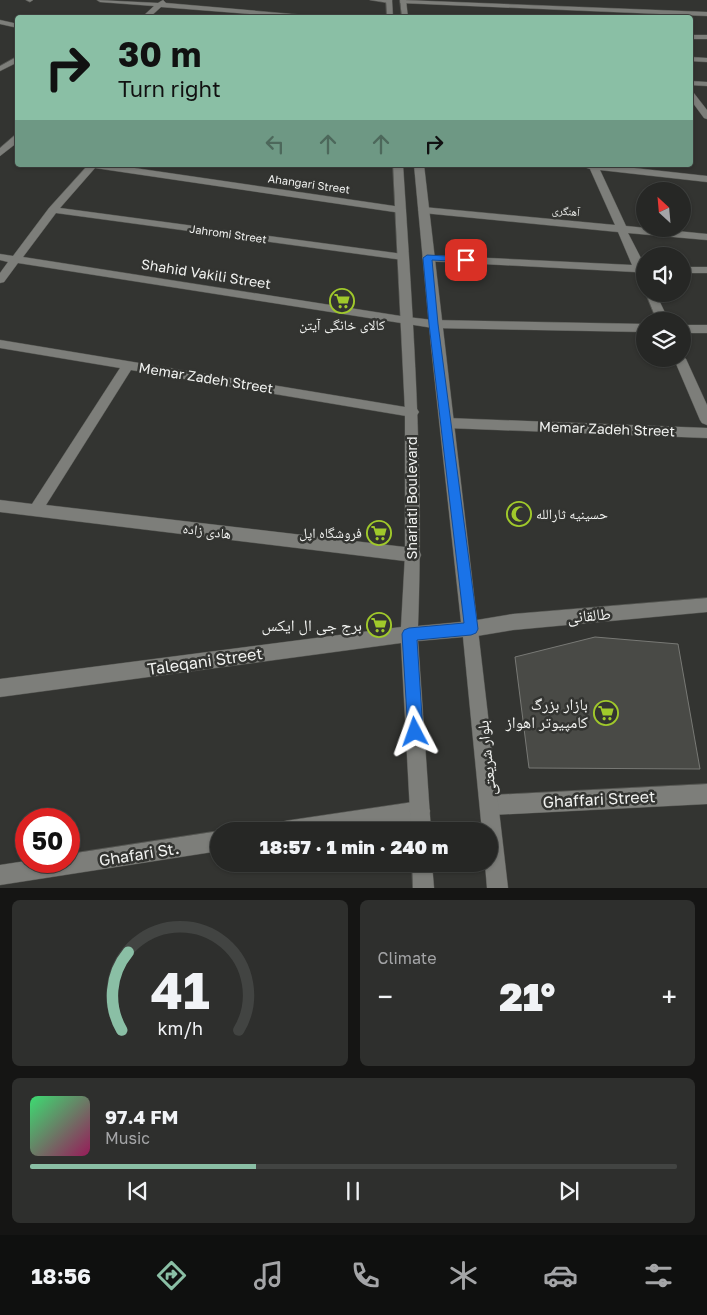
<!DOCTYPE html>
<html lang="en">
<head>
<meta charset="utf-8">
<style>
	body { margin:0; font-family:"Golos Text","Noto Naskh Arabic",sans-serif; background:#2e2f2d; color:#f1f3f6; height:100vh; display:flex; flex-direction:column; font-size:19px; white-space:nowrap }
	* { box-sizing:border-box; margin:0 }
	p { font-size:16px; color:#a4a5a7 }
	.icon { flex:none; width:28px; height:28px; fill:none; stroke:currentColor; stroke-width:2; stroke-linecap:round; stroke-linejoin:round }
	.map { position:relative; height:888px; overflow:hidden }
	.sheet { display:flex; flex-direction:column; gap:12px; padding:12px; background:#151514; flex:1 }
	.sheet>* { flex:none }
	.banner { position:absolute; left:15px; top:15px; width:678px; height:152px; border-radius:5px; box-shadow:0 1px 4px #0004,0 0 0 1px #424442; background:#8abfa5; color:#111; overflow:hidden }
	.needle { width:32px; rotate:334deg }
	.fabs { position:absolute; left:636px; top:182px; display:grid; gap:10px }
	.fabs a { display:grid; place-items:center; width:55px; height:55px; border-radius:50%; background:#262725; box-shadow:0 1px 4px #0004,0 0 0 1px #424442; font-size:25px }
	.speed { position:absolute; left:15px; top:808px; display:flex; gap:10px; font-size:25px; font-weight:700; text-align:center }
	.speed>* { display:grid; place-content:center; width:65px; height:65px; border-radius:50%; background:#262725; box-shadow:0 1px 4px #0004,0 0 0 1px #424442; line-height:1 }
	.speed .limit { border:8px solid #d22; background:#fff; color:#111 }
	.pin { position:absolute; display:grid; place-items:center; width:42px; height:42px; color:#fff; margin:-21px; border-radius:10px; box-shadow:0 2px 8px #0006 }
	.me { position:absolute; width:55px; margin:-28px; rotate:356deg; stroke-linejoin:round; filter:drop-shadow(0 0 4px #0008) }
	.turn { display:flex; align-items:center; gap:18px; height:105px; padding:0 20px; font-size:22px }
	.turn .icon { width:65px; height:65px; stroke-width:2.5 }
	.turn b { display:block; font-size:35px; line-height:42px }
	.lanes { display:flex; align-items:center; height:48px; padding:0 20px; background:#0003; justify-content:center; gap:25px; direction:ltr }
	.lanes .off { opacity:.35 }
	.big { font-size:38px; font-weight:800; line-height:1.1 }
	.sheet .widget { flex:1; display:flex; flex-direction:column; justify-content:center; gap:8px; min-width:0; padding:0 18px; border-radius:8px; background:#2e2f2d }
	.sheet .dial { align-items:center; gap:0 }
	.dial svg { height:130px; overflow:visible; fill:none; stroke:#424442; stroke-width:7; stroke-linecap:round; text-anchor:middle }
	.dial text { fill:#f1f3f6; stroke:none }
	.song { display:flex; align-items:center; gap:15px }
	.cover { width:60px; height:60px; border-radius:8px; background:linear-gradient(135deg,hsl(140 70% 55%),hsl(330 70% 35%)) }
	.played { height:5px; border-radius:2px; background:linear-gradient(90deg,#8abfa5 35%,#424442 35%) }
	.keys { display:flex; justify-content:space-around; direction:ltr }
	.heat { display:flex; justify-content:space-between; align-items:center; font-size:28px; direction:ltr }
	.sheet .tiles { flex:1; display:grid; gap:12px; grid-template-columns:1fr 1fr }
	.widget:last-child { grid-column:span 2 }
	.trip { position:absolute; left:210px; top:822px; width:288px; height:50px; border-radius:25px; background:#262725; box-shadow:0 1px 4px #0004,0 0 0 1px #424442; font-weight:800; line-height:50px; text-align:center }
	.tab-bar { display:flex; height:80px; justify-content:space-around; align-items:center; background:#0f100f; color:#a4a5a7 }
	.tab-bar .icon { width:35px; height:35px }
	.tab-bar .on { color:#8abfa5 }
	.tab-bar b { font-size:22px; color:#f1f3f6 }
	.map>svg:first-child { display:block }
	.building { fill:#494a46; stroke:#787975 }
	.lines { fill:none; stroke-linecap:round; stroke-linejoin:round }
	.minor-casing { stroke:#535450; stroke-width:1 }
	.tertiary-casing { stroke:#535450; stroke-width:1 }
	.secondary-casing { stroke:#535450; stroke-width:1 }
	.minor { fill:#7d7e7a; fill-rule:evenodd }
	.tertiary { fill:#7d7e7a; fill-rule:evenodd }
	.secondary { fill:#7d7e7a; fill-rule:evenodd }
	.route { fill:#1a73e8; stroke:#114b97 }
	.labels { text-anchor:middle; stroke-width:5; stroke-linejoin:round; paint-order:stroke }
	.far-street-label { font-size:11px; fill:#f1f2f0; stroke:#333431 }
	.street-label { font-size:14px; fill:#f1f2f0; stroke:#333431 }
	.poi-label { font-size:14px; fill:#f1f2f0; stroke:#333431 }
	.near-street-label { font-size:16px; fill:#f1f2f0; stroke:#333431 }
	.near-poi-label { font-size:16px; fill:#f1f2f0; stroke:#333431; text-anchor:end }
</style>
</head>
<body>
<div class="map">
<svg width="707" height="888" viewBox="0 0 707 888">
	<rect width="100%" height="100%" fill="#333431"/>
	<path class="building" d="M595 637 678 644 700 769 529 768 515 657Z"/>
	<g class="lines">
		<defs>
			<path id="minor" d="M26 0H33L30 2Z
				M97 0 158 3 163 0 166 3 338 18H302L161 7 149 18H141L154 6 100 2Z
				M370 0H392V1L389 3Z
				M403 0 707 12V16L401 3 400 2Z
				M0 20 18 24V28L0 24Z
				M690 35H707V39H690Z
				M18 56V62L0 71V66Z
				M690 57 707 58V62L690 61Z
				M690 81 707 82V86L690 85Z
				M690 92H693L707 110V119L704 118 690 99Z
				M15 135H18V142L0 156V148Z
				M88 165H114L401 207 406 210 401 213 95 168 60 208 403 254 408 257 403 260 56 213 23 257 407 317 433 320 645 324V332L433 328 18 263 4 282 0 283V273L8 262 0 260V254L13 256 49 208Z
				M577 165H607L707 176V182L600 170 626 226 707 234V240L628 233 645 266V284L641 283 635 272 427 261 422 258 427 255 632 265 618 232 423 213 418 210 423 207 615 225 590 169Z
				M682 267H707V273H682Z
				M646 294H656L669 321H657Z
				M682 325H707V333H682Z
				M0 340 417 409 419 412 417 415 412 417 131 370 46 505 413 548 419 550 421 555 419 560 413 562 0 512V500L32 504 120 368 0 348Z
				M682 356 686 359 707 405V425L702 423 700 420 674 359H682Z
				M447 418 707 428V438L447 428 442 426 440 423 442 420Z
				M707 784V804L491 815 484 812 481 805 484 798 491 795Z
				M420 801 427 804 430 811 427 818 420 821 351 831H275L278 824 285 821Z
				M219 831V851L0 885V865L26 861H69V854Z"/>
			<path id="tertiary" d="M707 598V612L513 630 471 637 465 634 463 629 465 624 471 621 513 614Z"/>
			<path id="secondary" d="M386 0H392L393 18H387Z
				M400 0H406L408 18H402Z
				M393 165H403C413 319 424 471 418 626L461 622 431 346 414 165H424L508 888H487L485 864H489V831H482L463 637 418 641 431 831H411L401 643 0 697V679L401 627 405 555V412Z
				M412 864H432L434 888H413Z"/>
		</defs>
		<use href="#minor" class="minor-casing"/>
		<use href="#tertiary" class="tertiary-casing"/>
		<use href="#secondary" class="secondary-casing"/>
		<use href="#minor" class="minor"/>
		<use href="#tertiary" class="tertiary"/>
		<use href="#secondary" class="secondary"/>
	</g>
	<path class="route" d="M427 255 466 257 470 260 466 262 432 260 438 324 478 629 476 633 471 635 417 640 423 732 421 738 415 740 410 738 408 732 402 634 404 630 409 628 464 623 429 324 423 258Z"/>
	<defs>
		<symbol id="supermarket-ring" viewBox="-11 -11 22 22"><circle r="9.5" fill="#333431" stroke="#a0c92b" stroke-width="1.5"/><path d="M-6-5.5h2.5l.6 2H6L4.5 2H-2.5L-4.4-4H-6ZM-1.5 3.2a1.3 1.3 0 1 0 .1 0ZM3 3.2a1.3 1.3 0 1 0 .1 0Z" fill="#a0c92b"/></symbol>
		<symbol id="mosque-ring" viewBox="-11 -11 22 22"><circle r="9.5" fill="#333431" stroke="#a0c92b" stroke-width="1.5"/><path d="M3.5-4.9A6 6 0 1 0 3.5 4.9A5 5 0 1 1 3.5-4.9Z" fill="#a0c92b"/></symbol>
	</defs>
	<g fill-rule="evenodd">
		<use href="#supermarket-ring" x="328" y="287" width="28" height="28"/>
		<use href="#mosque-ring" x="505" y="500" width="28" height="28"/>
		<use href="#supermarket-ring" x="365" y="519" width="28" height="28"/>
		<use href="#supermarket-ring" x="365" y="611" width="28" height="28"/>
		<use href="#supermarket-ring" x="592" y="699" width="28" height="28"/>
	</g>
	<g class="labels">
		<g class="far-street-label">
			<text transform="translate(309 184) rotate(8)" y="4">Ahangari Street</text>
			<text transform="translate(566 211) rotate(5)" y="4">آهنگری</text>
			<text transform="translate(228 234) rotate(8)" y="4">Jahromi Street</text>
		</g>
		<g class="street-label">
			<text transform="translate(206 274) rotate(9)" y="5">Shahid Vakili Street</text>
			<text transform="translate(206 378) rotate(9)" y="5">Memar Zadeh Street</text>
			<text transform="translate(607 429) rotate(2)" y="5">Memar Zadeh Street</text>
			<text transform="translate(412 498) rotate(-90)" y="5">Shariati Boulevard</text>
			<text transform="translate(207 531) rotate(7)" y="5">هادی زاده</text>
		</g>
		<g class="poi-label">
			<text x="342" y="330">کالای خانگی آیتن</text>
			<text x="536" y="519" text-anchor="start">حسینیه ثارالله</text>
			<text x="362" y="538" text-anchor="end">فروشگاه اپل</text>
		</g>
		<g class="near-street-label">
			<text transform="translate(589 615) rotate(-5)" y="6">طالقانی</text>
			<text transform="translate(205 661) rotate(-8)" y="6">Taleqani Street</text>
			<text transform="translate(486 758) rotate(-96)" y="6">بلوار شریعتی</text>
			<text transform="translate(599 799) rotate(-3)" y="6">Ghaffari Street</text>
			<text transform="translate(139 854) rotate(-9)" y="6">Ghafari St.</text>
		</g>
		<g class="near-poi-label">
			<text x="362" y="631">برج جی ال ایکس</text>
			<text x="588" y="710">بازار بزرگ<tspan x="588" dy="18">کامپیوتر اهواز</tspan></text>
		</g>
	</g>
</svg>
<div class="fabs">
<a><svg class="needle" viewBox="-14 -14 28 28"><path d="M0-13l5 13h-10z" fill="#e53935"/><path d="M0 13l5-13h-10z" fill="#a4a5a7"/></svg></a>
<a><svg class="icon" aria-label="sound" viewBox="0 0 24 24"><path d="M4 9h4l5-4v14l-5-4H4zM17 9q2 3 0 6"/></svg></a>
<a><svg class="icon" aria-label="layers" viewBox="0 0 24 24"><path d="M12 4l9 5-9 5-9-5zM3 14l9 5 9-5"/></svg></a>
</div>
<div class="speed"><div class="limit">50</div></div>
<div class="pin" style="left:466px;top:260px;background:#d93025"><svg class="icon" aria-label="arrive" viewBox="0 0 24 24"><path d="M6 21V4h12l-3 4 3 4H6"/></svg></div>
<svg class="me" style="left:415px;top:732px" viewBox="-20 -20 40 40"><path d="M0-17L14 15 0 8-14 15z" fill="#1a73e8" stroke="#fff" stroke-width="4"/></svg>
<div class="trip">18:57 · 1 min · 240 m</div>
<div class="banner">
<div class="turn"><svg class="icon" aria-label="right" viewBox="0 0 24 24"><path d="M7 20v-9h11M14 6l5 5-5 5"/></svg><div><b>30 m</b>Turn right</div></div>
<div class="lanes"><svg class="icon off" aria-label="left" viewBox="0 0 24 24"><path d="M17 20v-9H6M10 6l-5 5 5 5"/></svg><svg class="icon off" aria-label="ahead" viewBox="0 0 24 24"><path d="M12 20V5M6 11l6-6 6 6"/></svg><svg class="icon off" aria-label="ahead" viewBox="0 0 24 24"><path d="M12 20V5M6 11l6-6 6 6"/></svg><svg class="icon" aria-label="right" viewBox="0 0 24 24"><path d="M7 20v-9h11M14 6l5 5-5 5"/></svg></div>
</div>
</div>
<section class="sheet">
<div class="tiles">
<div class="widget dial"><svg viewBox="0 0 100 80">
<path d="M14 69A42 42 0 1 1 86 69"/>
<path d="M14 69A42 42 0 0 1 18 21" stroke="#8abfa5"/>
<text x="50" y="56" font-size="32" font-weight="700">41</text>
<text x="50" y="72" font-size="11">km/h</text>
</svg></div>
<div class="widget"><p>Climate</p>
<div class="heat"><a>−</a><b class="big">21°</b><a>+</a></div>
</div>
<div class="widget">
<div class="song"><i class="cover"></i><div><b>97.4 FM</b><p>Music</p></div></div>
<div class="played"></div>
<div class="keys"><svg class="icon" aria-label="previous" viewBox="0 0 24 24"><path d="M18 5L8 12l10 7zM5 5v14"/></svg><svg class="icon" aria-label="pause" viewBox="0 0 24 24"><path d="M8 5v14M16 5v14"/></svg><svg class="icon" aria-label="next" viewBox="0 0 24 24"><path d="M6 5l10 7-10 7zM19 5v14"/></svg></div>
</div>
</div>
</section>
<nav class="tab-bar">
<b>18:56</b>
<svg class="icon on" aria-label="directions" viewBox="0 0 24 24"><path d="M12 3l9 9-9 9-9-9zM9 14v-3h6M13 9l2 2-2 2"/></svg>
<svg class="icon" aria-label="music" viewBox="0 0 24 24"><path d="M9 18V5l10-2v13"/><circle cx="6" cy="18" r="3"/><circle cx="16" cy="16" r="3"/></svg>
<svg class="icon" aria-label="phone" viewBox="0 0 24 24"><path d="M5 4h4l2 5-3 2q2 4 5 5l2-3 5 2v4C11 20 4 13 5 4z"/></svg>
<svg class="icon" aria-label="climate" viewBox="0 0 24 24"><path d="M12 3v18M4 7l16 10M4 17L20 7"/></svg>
<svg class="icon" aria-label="car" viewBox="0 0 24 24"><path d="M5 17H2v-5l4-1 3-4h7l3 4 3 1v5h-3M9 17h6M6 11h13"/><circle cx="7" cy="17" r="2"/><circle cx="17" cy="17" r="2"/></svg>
<svg class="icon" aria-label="filters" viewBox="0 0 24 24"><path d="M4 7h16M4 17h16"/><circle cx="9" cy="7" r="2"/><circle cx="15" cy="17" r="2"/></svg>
</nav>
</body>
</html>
